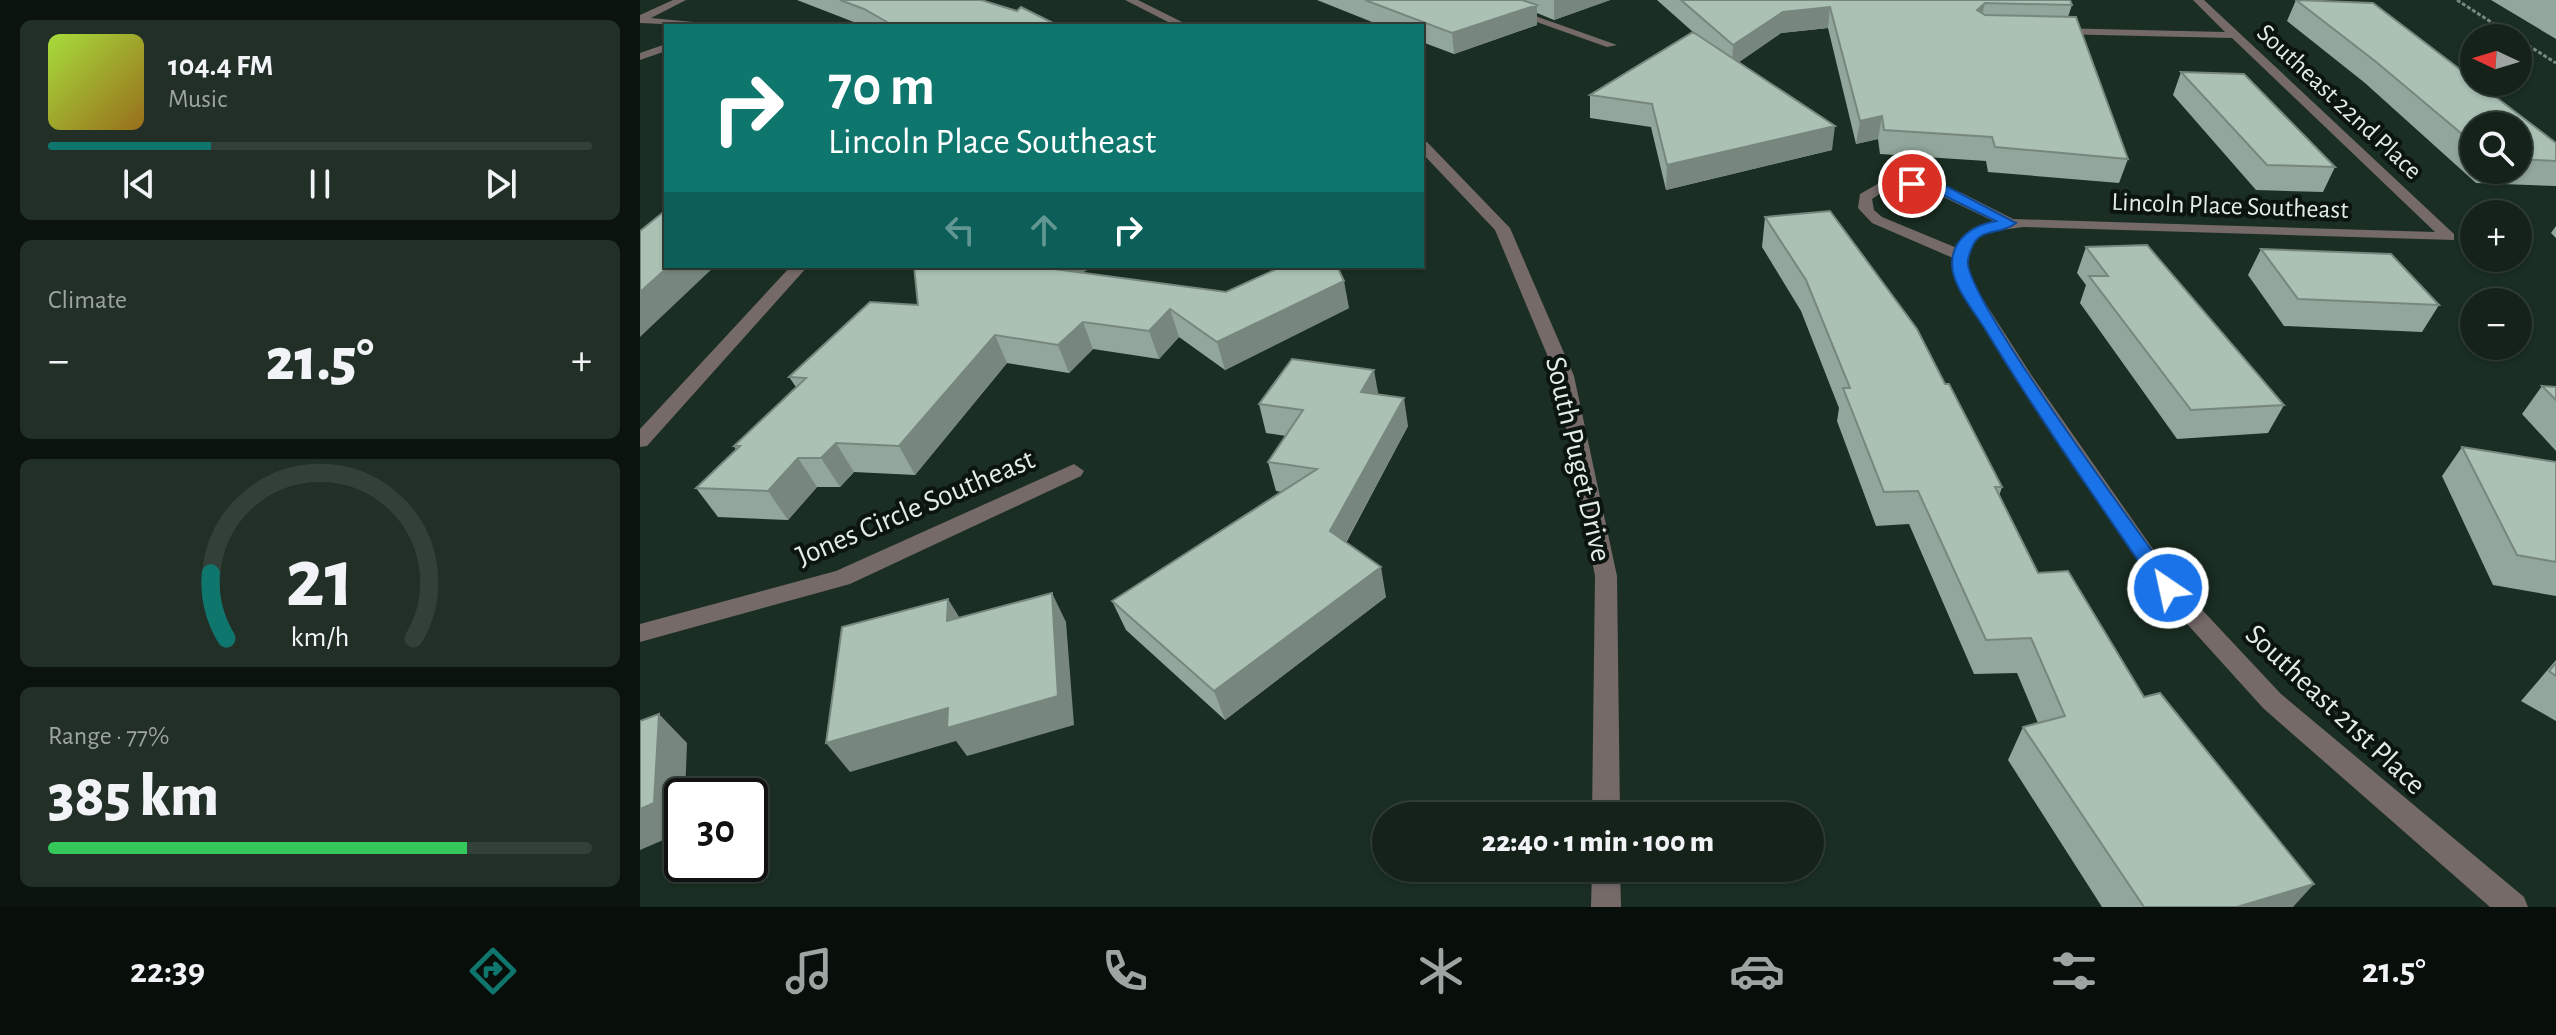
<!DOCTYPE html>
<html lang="en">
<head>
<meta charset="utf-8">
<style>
	body { margin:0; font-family:"Alegreya Sans",sans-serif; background:#212f27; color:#f1f3f6; height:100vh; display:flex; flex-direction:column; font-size:30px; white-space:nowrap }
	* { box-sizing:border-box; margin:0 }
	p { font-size:26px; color:#9da4a2 }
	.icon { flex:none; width:44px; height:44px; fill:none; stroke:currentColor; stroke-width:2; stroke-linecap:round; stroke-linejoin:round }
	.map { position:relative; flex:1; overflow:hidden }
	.drawer { display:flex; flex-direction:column; gap:20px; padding:20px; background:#0b130e; width:640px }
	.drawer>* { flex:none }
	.guide { position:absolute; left:24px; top:24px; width:760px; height:244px; border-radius:0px; box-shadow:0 2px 6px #0004,0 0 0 2px #333f39; background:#0f766e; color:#fff; overflow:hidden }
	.needle { width:52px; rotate:274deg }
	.controls { position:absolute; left:1820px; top:24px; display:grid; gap:16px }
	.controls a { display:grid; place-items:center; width:72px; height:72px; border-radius:50%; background:#14221a; box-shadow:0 2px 6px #0004,0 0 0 2px #333f39; font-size:40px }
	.speed { position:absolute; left:24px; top:778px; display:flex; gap:16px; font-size:40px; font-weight:700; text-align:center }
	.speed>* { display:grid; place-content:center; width:104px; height:104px; border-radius:50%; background:#14221a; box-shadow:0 2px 6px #0004,0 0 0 2px #333f39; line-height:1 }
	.speed .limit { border:4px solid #111; border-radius:12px; background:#fff; color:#111 }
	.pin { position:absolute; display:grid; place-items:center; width:68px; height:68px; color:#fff; margin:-34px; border:4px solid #fff; border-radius:50%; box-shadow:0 2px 8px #0007 }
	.me { position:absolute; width:88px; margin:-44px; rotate:326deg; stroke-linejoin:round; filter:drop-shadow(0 0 6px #0008) }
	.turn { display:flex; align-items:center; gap:28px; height:168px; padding:0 32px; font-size:36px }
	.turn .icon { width:104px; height:104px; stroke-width:2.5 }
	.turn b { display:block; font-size:56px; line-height:68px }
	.lanes { display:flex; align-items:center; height:76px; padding:0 32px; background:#0003; justify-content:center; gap:40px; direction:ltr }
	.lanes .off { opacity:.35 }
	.big { font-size:60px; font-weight:800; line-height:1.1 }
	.drawer .tile { flex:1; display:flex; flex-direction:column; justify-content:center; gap:12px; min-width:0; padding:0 28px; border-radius:12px; background:#212f27 }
	.drawer .dial { align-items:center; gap:0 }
	.dial svg { height:208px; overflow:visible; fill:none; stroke:#333f39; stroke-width:7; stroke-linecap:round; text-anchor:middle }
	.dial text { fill:#f1f3f6; stroke:none }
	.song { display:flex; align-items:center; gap:24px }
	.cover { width:96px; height:96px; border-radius:12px; background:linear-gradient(135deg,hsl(80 70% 55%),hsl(40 70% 35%)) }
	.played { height:8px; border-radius:4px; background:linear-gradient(90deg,#0f766e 30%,#333f39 30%) }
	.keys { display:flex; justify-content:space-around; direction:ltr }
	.heat { display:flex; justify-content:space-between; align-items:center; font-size:44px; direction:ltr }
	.charge { height:12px; border-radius:6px; background:linear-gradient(90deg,#34c759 77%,#333f39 0) }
	.trip { position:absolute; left:732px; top:802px; width:452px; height:80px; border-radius:40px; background:#14221a; box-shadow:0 2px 6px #0004,0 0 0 2px #333f39; font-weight:800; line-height:80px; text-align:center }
	.tab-bar { display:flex; height:128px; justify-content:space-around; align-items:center; background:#080e0a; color:#9da4a2 }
	.tab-bar .icon { width:56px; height:56px }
	.tab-bar .current { color:#0f766e }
	.tab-bar b { font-size:36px; color:#f1f3f6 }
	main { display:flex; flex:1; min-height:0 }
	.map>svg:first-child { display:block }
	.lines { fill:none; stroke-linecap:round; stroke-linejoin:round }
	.path { stroke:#78887f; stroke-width:3; stroke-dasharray:4 2; stroke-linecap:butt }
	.minor { fill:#756a68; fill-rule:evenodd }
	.wall { fill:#92a69b; fill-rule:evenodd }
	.shaded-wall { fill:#77877e }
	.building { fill:#aac1b4; stroke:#77877e; stroke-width:2 }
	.route { fill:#1a73e8; stroke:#114b97; stroke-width:2 }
	.labels { text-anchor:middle; stroke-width:8; stroke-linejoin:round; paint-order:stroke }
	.far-street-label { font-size:26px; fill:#e1ede6; stroke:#0b140f }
	.street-label { font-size:30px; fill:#e1ede6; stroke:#0b140f }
</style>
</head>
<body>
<main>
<section class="drawer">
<div class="tile">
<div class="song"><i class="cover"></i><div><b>104.4 FM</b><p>Music</p></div></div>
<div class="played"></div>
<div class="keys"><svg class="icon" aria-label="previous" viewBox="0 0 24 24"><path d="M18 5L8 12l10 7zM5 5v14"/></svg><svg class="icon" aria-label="pause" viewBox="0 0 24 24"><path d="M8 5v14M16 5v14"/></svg><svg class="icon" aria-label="next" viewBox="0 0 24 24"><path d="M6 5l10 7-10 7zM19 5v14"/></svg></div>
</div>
<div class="tile"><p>Climate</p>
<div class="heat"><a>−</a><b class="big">21.5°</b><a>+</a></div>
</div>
<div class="tile dial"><svg viewBox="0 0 100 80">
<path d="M14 69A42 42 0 1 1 86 69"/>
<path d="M14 69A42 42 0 0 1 8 44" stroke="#0f766e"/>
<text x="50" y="56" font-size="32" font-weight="700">21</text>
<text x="50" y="72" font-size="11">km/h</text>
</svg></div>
<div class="tile"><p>Range · 77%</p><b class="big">385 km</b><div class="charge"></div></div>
</section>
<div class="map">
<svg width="1916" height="907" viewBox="0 0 1916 907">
	<rect width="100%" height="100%" fill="#1a2e23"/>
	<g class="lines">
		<path class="path" d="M1817 0 1876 38
			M1878 39 1916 63"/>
		<path class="minor" d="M33 0H46L11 18 64 23 69 26 0 23V15Z
			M485 0H498L550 26H536Z
			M835 0H850L977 45 967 47Z
			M1553 0H1564L1814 234V240L1383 227 1347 232 1334 242 1327 264 1335 287 1392 376 1536 582 1641 694 1884 897 1888 907H1850L1623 708 1520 594 1374 377 1319 287 1311 264 1313 258 1232 223 1218 208 1220 194 1241 182 1259 178 1278 179 1322 193 1373 219 1795 232 1592 38 1414 34 1409 31 1414 28 1585 32ZM1259 187 1293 192 1355 222C1338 224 1323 230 1317 248L1242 217 1234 210 1232 199 1246 190Z
			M26 44V51L0 60V53Z
			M782 141 787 142 870 228 934 376 977 576 980 816H952L955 576 916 376 855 230 782 153Z
			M151 266H168L7 446 0 447V429Z
			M434 464 444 471 441 476 210 584 0 642V624L196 571Z
			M952 868H980L981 907H951Z"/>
	</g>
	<path class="wall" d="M157 0H341L419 26H224Z
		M677 0H970L914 20 897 13V25L814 54 782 42V26H742Z
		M1017 0H1430L1432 5 1428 17 1488 159 1479 183 1348 172 1346 161 1240 154 1238 139 1216 144 1188 28 1141 33 1099 62 1192 150 1026 190 1011 127 950 118V95L1053 32Z
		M1656 0 1916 143V186L1836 183 1725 83 1647 21ZM1834 126H1878V170H1834Z
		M1851 0H1916V39Z
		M1541 72 1695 167 1683 192 1616 190 1533 95Z
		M1125 217 1305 384 1362 487 1359 496 1398 573 1504 697 1653 907H1462L1368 760 1383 727 1398 723 1377 673 1334 674 1269 524 1236 526 1197 421 1199 408 1161 311 1122 247Z
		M1916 226V238L1911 233Z
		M1446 247 1644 405 1628 433 1537 439 1440 303 1446 285 1437 273Z
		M1621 249 1799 305 1782 332 1644 326 1608 275Z
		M441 273 709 308 585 370 539 337 519 359 453 349 429 373 367 363 275 475 214 472 200 487H177L148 520 78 517 56 488 96 450 94 446 156 387 149 377 278 305Z
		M1902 386 1916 387V451L1882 414Z
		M738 394 768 426 706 543 746 597 585 720 486 630 472 601 642 492 636 491 628 462 646 436 626 433 619 404Z
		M1822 447 1916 462V596L1853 585 1802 476Z
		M1916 660V721L1881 701Z"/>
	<path class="shaded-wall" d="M914 0H970L914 20Z
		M1345 3 1340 24 1337 10Z
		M897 5V25L814 54 812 33Z
		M1190 7 1188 28 1141 33 1092 67 1093 45 1143 12Z
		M1242 116 1238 139 1216 144 1220 121Z
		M1195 126 1192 150 1026 190 1027 165Z
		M29 266H75L0 337V292Z
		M392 266H455L403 293Z
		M704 281 709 308 585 370 577 342Z
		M530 309 539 337 519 359 509 331Z
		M443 322 453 349 429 373 418 345Z
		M355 335 367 363 275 475 259 446Z
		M734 370 739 398 721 392Z
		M764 398 768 426 696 560 690 531Z
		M196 443 214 472 200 487 181 458Z
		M158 458 177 487 148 520 128 491Z
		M741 567 746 597 585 720 574 691Z
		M412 593 426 622 434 725 327 756 316 741 210 772 186 743Z
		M308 599 326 628 307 621Z
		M19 714 47 743 45 796H42V832L0 850V809Z
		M1674 884 1653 907H1597Z"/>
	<path class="building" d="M200 0H341L377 11 381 7 419 26H254L224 9Z
		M725 0H882L897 5 812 33Z
		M1041 0H1430L1432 5 1345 3 1337 10 1345 15 1436 17 1488 159 1355 147 1352 137 1244 130 1242 116 1220 121 1190 7 1143 12 1093 45Z
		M1656 0 1733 3 1834 80V82H1836L1916 143V161L1878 159V126H1834V144L1735 61Z
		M1053 32 1195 126 1027 165 1012 104 950 95Z
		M1541 72 1604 74 1695 167 1627 165Z
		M26 210V266H29L0 292V231Z
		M1190 211 1277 329 1305 384H1309L1362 487H1355L1398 573 1428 571 1504 697 1520 693 1674 884 1597 907H1504L1383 727 1425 716 1391 638 1346 640 1278 491 1244 492 1203 388H1210L1166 280 1125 217Z
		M1507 245 1644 405 1551 410 1449 276H1468L1446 247Z
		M1621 249 1751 254 1799 305 1658 299Z
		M274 266H392L586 292 643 266H697L704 281 577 342 530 309 509 331 443 322 418 345 355 335 259 446 196 443 181 458H158L128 491 56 488 100 446H94L166 378 149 377 230 302 278 305Z
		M652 359 734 370 721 392 764 398 690 531 741 567 574 691 472 601 677 469 628 462 663 410 619 404Z
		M1902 386 1916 387V400Z
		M1822 447 1916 462V562L1877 555Z
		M412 593 418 696 307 728 308 708 186 743 202 627 308 599 307 621Z
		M1916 663V676L1909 671Z
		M19 714 14 803 0 809V721Z"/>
	<path class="route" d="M1272 180 1308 187 1376 223C1355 239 1336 222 1328 260 1321 293 1505 540 1535 583L1538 588 1535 594H1521C1461 506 1400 420 1345 329 1334 311 1312 286 1312 264 1312 238 1334 225 1356 221L1299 193 1267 186 1265 184Z"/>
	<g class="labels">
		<g class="far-street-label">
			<text transform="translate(1700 101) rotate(43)" y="9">Southeast 22nd Place</text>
			<text transform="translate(1590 205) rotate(2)" y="9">Lincoln Place Southeast</text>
		</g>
		<g class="street-label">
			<text transform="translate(939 459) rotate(77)" y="10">South Puget Drive</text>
			<text transform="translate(275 507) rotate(-23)" y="10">Jones Circle Southeast</text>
			<text transform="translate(1696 709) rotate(43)" y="10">Southeast 21st Place</text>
		</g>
	</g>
</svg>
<div class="controls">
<a><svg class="needle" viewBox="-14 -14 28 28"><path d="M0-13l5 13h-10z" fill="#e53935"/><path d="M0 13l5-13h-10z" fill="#9da4a2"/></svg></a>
<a><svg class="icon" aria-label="search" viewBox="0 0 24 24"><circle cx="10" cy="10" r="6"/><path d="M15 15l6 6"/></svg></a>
<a>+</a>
<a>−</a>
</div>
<div class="speed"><div class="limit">30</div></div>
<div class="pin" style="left:1272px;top:184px;background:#d93025"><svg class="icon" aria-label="arrive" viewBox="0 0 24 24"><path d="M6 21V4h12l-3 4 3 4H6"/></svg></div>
<svg class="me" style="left:1528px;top:588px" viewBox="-20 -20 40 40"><circle r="17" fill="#1a73e8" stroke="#fff" stroke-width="3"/><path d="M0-11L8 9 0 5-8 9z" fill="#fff"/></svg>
<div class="trip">22:40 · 1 min · 100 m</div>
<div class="guide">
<div class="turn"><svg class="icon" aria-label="right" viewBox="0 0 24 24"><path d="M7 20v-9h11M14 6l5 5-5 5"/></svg><div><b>70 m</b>Lincoln Place Southeast</div></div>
<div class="lanes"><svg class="icon off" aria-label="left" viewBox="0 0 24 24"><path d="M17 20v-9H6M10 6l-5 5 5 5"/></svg><svg class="icon off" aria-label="ahead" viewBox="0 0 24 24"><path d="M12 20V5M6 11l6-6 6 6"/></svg><svg class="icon" aria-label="right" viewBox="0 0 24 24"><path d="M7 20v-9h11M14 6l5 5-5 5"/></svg></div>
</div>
</div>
</main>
<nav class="tab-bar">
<b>22:39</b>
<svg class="icon current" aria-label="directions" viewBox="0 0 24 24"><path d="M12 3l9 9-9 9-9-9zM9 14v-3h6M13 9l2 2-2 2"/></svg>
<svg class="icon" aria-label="music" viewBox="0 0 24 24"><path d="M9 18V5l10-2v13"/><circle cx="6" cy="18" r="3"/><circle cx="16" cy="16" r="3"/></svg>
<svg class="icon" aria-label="phone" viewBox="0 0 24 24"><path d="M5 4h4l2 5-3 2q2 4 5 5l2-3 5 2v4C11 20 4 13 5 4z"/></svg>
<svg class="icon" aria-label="climate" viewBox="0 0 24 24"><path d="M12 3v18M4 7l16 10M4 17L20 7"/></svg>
<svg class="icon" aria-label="car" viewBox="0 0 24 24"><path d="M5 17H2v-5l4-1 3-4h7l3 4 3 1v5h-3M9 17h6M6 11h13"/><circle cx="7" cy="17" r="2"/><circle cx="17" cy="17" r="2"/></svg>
<svg class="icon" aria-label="filters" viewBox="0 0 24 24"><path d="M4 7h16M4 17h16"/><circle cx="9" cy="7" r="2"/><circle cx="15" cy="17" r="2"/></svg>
<b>21.5°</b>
</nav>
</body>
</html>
